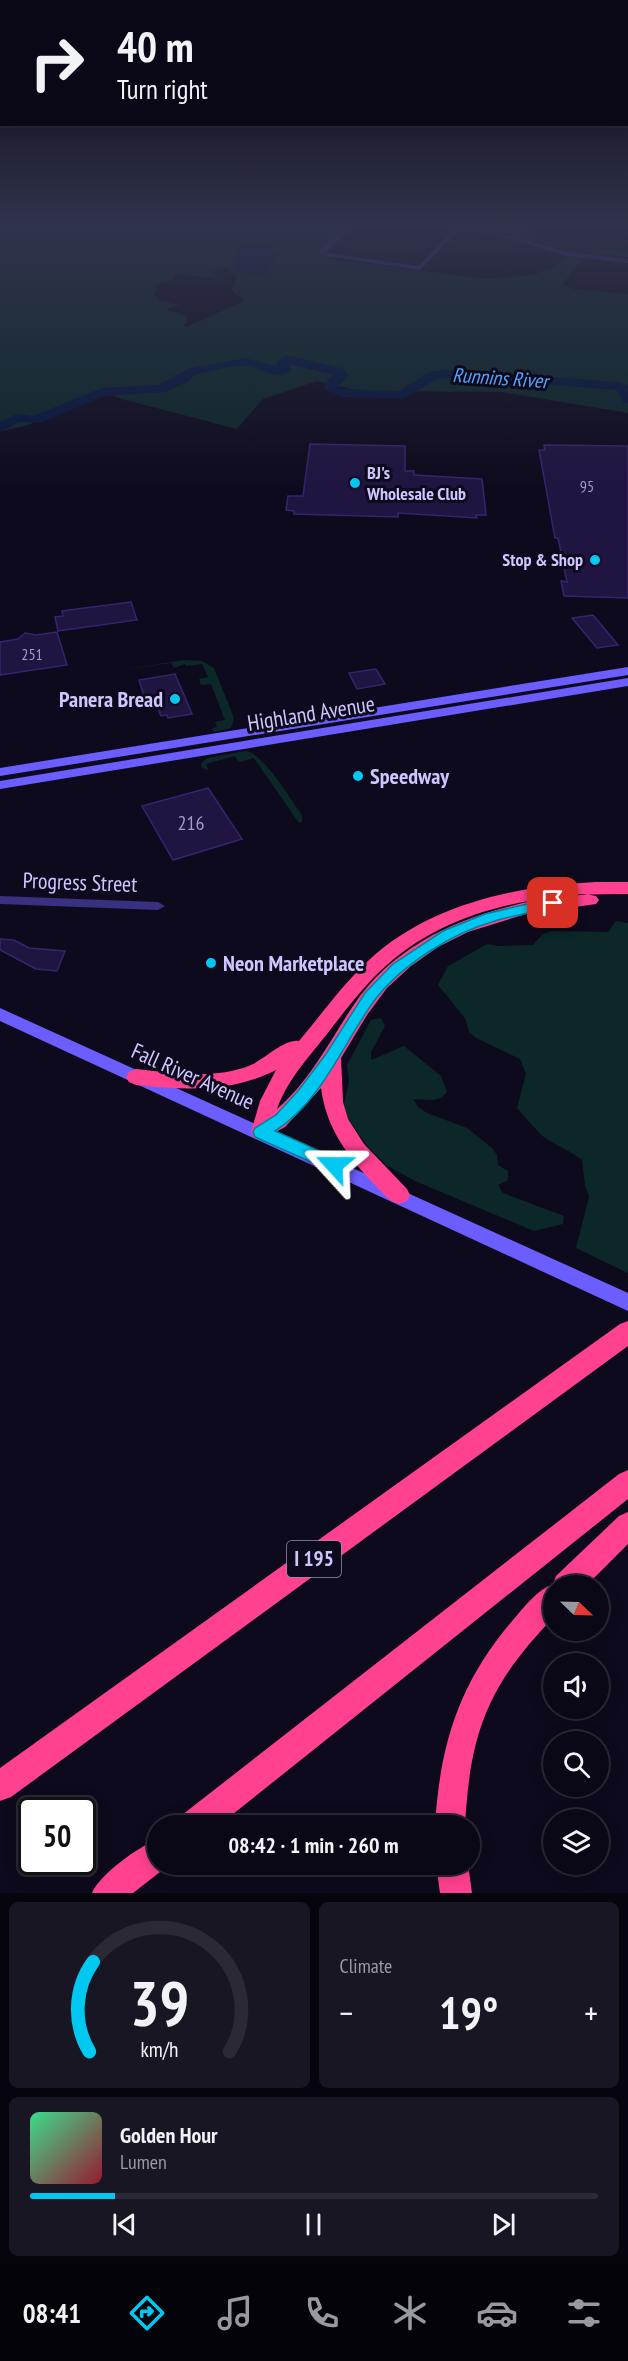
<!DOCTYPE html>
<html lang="en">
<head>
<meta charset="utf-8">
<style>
	body { margin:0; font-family:"PT Sans Narrow",sans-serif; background:#181623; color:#f1f3f6; height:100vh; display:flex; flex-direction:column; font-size:22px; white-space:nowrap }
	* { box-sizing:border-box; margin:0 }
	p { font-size:20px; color:#999aa1 }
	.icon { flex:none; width:33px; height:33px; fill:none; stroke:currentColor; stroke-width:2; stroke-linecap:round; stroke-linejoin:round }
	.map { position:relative; height:1893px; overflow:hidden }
	.sheet { display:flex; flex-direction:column; gap:9px; padding:9px; background:#06040c; flex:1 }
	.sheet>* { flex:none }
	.guide { position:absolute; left:0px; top:0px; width:628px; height:126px; box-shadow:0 3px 15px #0003,0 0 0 2px #2a2935; background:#0a0816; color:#f1f3f6; overflow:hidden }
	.needle { width:39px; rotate:113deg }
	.fabs { position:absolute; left:543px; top:1575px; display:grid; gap:12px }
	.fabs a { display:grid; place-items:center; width:66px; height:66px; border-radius:50%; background:#0a0816; box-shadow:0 3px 15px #0003,0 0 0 2px #2a2935; font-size:30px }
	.speed { position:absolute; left:18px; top:1797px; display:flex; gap:12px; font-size:30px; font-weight:700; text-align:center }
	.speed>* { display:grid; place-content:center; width:78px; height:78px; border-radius:50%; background:#0a0816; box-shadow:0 3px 15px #0003,0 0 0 2px #2a2935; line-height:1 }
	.speed .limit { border:3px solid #111; border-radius:9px; background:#fff; color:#111 }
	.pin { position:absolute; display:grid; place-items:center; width:51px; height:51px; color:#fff; margin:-26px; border-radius:12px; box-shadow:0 3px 9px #0006 }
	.me { position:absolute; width:66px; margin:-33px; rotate:294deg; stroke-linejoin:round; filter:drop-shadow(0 0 4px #0008) }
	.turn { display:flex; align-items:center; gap:21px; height:126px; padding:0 18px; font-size:27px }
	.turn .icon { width:78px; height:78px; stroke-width:2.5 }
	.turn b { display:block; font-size:42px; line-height:51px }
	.big { font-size:45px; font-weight:700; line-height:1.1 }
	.sheet .card { flex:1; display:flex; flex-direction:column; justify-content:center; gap:9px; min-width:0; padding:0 21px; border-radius:9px; background:#181623 }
	.sheet .dial { align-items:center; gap:0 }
	.dial svg { height:156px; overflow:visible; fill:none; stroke:#2a2935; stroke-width:7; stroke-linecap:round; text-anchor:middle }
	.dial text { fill:#f1f3f6; stroke:none }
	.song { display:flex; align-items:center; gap:18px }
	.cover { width:72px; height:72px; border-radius:9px; background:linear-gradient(135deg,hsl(150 70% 55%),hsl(350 70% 35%)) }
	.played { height:6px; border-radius:3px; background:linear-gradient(90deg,#00c8f1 15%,#2a2935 15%) }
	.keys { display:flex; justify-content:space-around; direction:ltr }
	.heat { display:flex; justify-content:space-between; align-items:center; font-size:33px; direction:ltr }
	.sheet .tiles { flex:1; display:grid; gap:9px; grid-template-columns:1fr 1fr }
	.card:last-child { grid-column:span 2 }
	.trip { position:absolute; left:147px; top:1815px; width:333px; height:60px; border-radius:30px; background:#0a0816; box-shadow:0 3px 15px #0003,0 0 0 2px #2a2935; font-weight:700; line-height:60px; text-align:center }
	.menu { display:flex; height:96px; justify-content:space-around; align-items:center; background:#040309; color:#999aa1 }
	.menu .icon { width:42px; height:42px }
	.menu .selected { color:#00c8f1 }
	.menu b { font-size:27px; color:#f1f3f6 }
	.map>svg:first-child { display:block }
	.green { fill:#0c2728; fill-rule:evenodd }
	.water { fill:#05153c }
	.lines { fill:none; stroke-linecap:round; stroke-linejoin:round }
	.river { fill:#05153c; fill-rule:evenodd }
	.building { fill:#201440; stroke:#38246e; stroke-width:1.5 }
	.minor { fill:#393081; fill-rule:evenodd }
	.secondary { fill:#6c5dff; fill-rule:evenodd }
	.motorway { fill:#ff418f; fill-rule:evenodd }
	.route { fill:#00c8f1; stroke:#00829d; stroke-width:1.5 }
	.poi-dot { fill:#00c8f1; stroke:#0e0a1d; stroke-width:2 }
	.labels { text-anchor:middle; stroke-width:6; stroke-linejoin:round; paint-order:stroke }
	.far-number-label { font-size:16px; fill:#a49acf }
	.far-poi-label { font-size:18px; font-weight:bold; fill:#d0c6ff; stroke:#0e0a1d; text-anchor:start }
	.far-water-label { font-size:20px; font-style:italic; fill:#54a4ff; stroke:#0e0a1d }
	.number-label { font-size:20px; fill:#a49acf }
	.shield { fill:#0e0a1d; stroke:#968ebb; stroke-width:1.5 }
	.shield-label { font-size:21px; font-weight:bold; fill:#d0c6ff }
	.poi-label { font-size:22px; font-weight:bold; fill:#d0c6ff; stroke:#0e0a1d; text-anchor:start }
	.street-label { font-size:22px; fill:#d0c6ff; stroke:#0e0a1d }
</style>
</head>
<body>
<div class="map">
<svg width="628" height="1893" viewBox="0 0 628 1893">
	<rect width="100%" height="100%" fill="#0e0a1d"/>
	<path class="green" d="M0 223H350L317 253 329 259 486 279 533 275 550 269 570 257 582 258 563 284 572 289 628 294V413L502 392 361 391 317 381 263 399 237 429 122 399C94 384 69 403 45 417 32 425 15 429 0 431ZM259 244 269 246 279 253 277 257 269 264 266 274H249L235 271 238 249ZM225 267 237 276 232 289 235 294 244 298 242 302 186 327 184 325 187 322 186 316 166 310 179 305 158 300 154 293 157 289 154 286 173 280V274L217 278 219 277 212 272Z
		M468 223C481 223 496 221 508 223 519 226 528 231 539 234L531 237 575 249 628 250V257L570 252 504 232 471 227Z
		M185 660 202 661 214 668 234 718 231 728 214 732 212 728 217 727 215 722 225 720 211 684 201 685 199 679 208 677 202 664 186 666 185 664 174 668 171 663 120 670Z
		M245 751C262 751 291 800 302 815V822L299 823 254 758 239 762 235 756 206 764 208 770 202 768 201 764 207 758Z
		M616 921 628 923V1273L576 1248 589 1197 585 1186 582 1160C570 1150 556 1146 544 1137 541 1135 520 1112 517 1108L526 1074 520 1059 476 1038 469 1032 465 1018 438 985 448 966 487 944 497 946 533 945 543 934 552 931 608 932Z
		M381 1018 385 1026 371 1052V1060L404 1046 441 1076 447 1092C438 1104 426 1099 413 1099L418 1107 427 1113 467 1128 492 1148 497 1155 498 1165 508 1171V1180L498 1185 503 1193 564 1216 563 1224 534 1231 415 1181 386 1165 369 1148 346 1116 343 1107 349 1082 347 1065 371 1020Z"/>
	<path class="water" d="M259 244 278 250 277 258 269 264 267 274H249L234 270 237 249Z"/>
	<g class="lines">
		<path class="river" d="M286 355 344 369 349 375 338 387 344 389 400 391 429 372 446 370 486 375 514 374 617 382 628 385V403L623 402 617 390 514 382 486 383 446 378 437 379 403 399 343 397 324 389 327 380 334 375 289 364 292 369C279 383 263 368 247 366 231 364 209 372 194 375L189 381 165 392 104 396 40 423 19 422 0 432V422L17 414 33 416 102 388 158 385 190 368 246 358 277 367 275 364Z"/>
	</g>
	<path class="building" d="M310 444 405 446V471H414V475L482 479 486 515H476L477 518 398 513V517L294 514V511L286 510 288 496H303Z
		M544 445 628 446V598L564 596 561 581 567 582 558 538H555L539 450H545Z
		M131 602 137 620 58 631 55 617 63 616 62 611Z
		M593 615 618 645 597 648 572 618Z
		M57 632 67 665 0 675V642L18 639 25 633 36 635Z
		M376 669 385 684 357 689 349 673Z
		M175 674 192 714 168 718 167 715 161 716 157 706 148 708 139 680Z
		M208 788 242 839 173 860 142 806Z
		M0 939 14 940 29 948 65 951 57 971 36 969 0 950Z"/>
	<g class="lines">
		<path class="minor" d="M350 223H357L325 253 419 266 458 223H465L463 226 495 231 568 252 628 259V263L567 256 492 234 460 229 420 270 320 255V249Z
			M0 896 158 902 165 906 158 910 0 904Z"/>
		<path class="secondary" d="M628 667V675L0 776V768Z
			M628 678V686L0 789V781Z
			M0 1008 628 1293V1311L0 1021Z"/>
		<path class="motorway" d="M596 882H628V894C543 893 454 906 388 964 366 983 348 1007 330 1030 311 1055 288 1078 277 1109 310 1081 329 1042 353 1006 390 951 447 922 511 906 533 900 574 890 596 896L599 900 596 904 526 914 468 932 438 947 411 966 387 988 367 1015 341 1058 343 1102 348 1119 364 1144 407 1189 410 1195 407 1201 399 1204 391 1201C358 1169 327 1136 321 1088L285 1127 261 1140 254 1138 251 1132 260 1101 276 1070C231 1093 185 1090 136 1085L129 1082 126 1077 129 1072 136 1069C173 1073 215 1080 251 1065 265 1059 284 1039 299 1041 322 1014 342 985 368 961 429 904 516 886 596 882Z
			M628 1321V1346L11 1797 0 1801V1768L620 1324Z
			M628 1470V1499L218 1826H178L182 1815 619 1474Z
			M628 1512V1544L586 1586H554V1617C488 1685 470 1732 465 1826H435C440 1744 459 1683 513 1620 524 1607 537 1590 553 1584L556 1576 619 1516Z
			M158 1839V1864L169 1865 133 1893H92C100 1874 138 1847 158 1839Z
			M436 1864H468L472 1893H440Z"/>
	</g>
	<linearGradient id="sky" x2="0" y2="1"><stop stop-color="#080610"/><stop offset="0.46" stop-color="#30334c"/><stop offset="1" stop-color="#30334c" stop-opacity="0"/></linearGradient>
	<rect width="628" height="488" fill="url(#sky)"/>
	<path class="route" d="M553 898 557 900V906C537 912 515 915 495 921 452 933 401 965 374 1001 342 1045 322 1101 275 1131L340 1160 343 1165 340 1170H329L255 1137 253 1132 255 1128 276 1115 298 1091 326 1054 365 993 393 964 443 931 485 914Z"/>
	<g class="poi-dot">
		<circle cx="355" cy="483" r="6"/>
		<circle cx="595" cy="560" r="6"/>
		<circle cx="175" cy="699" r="6"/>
		<circle cx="358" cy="776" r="6"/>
		<circle cx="211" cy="963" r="6"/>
	</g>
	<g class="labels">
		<g class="far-number-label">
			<text x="587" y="492">95</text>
			<text x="32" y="660">251</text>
		</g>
		<g class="far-poi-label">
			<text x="367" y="479">BJ's<tspan x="367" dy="21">Wholesale Club</tspan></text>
			<text x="583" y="566" text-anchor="end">Stop &amp; Shop</text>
		</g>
		<g class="far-water-label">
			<text transform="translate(500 378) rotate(4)" y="7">Runnins River</text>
		</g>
		<g class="number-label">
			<text x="191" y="830">216</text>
		</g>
		<rect class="shield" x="287" y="1541" width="54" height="36" rx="4.5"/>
		<g class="shield-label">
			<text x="314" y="1566">I 195</text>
		</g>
		<g class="poi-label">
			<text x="163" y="707" text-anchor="end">Panera Bread</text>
			<text x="370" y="784">Speedway</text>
			<text x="223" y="971">Neon Marketplace</text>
		</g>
		<g class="street-label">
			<text transform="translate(311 713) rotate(-9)" y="8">Highland Avenue</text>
			<text transform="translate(80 882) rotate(2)" y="8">Progress Street</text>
			<text transform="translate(193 1076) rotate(24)" y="8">Fall River Avenue</text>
		</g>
	</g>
</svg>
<div class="fabs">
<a><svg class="needle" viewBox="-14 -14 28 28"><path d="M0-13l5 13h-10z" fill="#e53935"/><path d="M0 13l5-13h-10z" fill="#999aa1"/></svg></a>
<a><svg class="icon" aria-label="sound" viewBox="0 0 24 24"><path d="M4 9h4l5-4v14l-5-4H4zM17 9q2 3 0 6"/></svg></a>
<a><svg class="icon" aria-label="search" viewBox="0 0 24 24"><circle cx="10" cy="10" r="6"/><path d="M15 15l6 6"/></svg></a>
<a><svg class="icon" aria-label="layers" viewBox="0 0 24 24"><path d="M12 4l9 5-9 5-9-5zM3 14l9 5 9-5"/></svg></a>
</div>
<div class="speed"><div class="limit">50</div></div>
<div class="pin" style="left:553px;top:903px;background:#d93025"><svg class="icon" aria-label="arrive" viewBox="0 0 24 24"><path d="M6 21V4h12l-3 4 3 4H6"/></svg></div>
<svg class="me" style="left:334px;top:1165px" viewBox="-20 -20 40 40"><path d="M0-17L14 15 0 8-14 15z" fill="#00c8f1" stroke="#fff" stroke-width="4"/></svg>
<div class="trip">08:42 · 1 min · 260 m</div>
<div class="guide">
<div class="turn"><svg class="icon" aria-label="right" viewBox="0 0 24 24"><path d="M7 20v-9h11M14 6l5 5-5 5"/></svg><div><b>40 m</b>Turn right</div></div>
</div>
</div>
<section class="sheet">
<div class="tiles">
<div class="card dial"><svg viewBox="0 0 100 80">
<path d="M14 69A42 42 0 1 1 86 69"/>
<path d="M14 69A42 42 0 0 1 16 23" stroke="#00c8f1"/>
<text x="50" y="56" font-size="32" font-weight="700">39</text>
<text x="50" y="72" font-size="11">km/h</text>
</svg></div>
<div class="card"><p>Climate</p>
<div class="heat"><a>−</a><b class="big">19°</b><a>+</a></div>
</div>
<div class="card">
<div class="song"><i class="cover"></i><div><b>Golden Hour</b><p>Lumen</p></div></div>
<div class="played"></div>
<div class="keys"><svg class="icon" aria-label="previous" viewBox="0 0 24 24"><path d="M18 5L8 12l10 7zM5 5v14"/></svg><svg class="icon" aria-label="pause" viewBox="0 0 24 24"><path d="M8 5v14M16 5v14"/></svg><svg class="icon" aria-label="next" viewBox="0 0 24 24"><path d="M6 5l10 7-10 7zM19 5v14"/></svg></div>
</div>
</div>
</section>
<nav class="menu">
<b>08:41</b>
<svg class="icon selected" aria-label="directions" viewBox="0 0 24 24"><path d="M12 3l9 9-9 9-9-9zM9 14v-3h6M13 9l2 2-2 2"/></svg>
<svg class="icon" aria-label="music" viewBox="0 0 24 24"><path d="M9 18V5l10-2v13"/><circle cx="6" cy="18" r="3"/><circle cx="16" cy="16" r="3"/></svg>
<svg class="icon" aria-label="phone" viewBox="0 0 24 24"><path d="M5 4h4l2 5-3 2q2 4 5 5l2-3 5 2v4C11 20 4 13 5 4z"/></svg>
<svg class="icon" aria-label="climate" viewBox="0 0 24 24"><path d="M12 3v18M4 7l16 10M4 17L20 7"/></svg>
<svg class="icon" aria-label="car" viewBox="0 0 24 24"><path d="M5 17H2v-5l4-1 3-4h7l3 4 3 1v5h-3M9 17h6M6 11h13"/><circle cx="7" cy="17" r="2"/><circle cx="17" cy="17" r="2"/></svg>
<svg class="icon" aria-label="filters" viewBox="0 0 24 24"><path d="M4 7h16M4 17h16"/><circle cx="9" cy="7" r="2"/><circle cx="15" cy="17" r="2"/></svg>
</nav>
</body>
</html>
